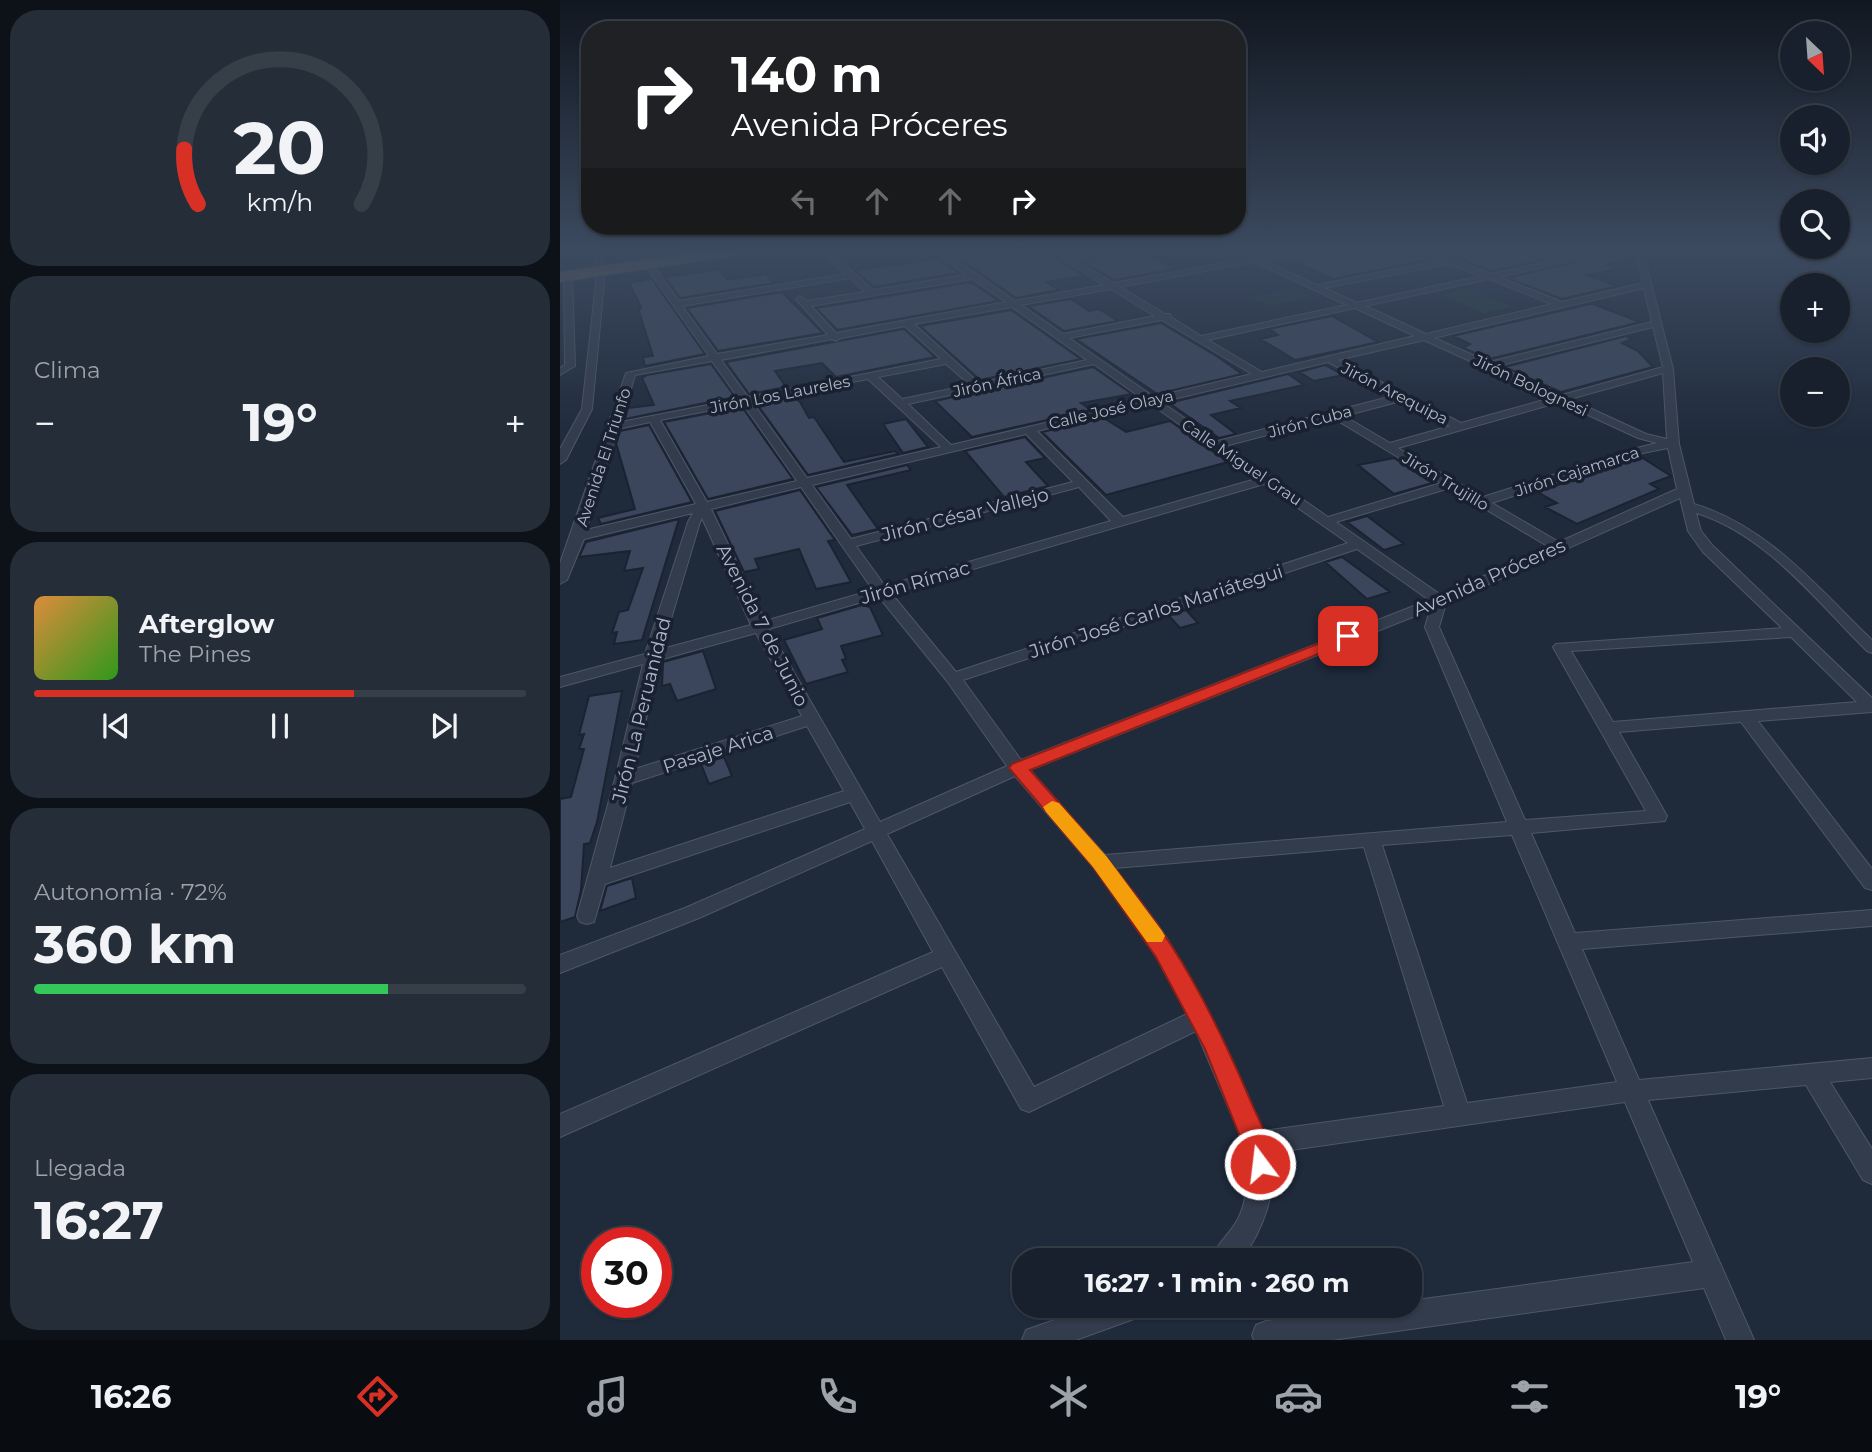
<!DOCTYPE html>
<html lang="es">
<head>
<meta charset="utf-8">
<style>
	body { margin:0; font-family:Montserrat,sans-serif; background:#242d38; color:#f1f3f6; height:100vh; display:flex; flex-direction:column; font-size:26px; white-space:nowrap }
	* { box-sizing:border-box; margin:0 }
	p { font-size:23px; color:#9ea3a9 }
	.icon { flex:none; width:38px; height:38px; fill:none; stroke:currentColor; stroke-width:2; stroke-linecap:round; stroke-linejoin:round }
	.map { position:relative; flex:1; overflow:hidden }
	.side { display:flex; flex-direction:column; gap:10px; padding:10px; background:#0d1218; width:560px }
	.side>* { flex:none }
	.guide { position:absolute; left:21px; top:21px; width:665px; height:214px; border-radius:28px; box-shadow:0 2px 5px #0004,0 0 0 2px #363e48; background:#202124; color:#fff; overflow:hidden }
	.needle { width:46px; rotate:155deg }
	.controls { position:absolute; left:1220px; top:21px; display:grid; gap:14px }
	.controls a { display:grid; place-items:center; width:70px; height:70px; border-radius:50%; background:#17202c; box-shadow:0 2px 5px #0004,0 0 0 2px #363e48; font-size:35px }
	.speed { position:absolute; left:21px; top:1227px; display:flex; gap:14px; font-size:35px; font-weight:700; text-align:center }
	.speed>* { display:grid; place-content:center; width:91px; height:91px; border-radius:50%; background:#17202c; box-shadow:0 2px 5px #0004,0 0 0 2px #363e48; line-height:1 }
	.speed .limit { border:10px solid #d22; background:#fff; color:#111 }
	.pin { position:absolute; display:grid; place-items:center; width:60px; height:60px; color:#fff; margin:-30px; border-radius:14px; box-shadow:0 4px 10px #0006 }
	.me { position:absolute; width:77px; margin:-38px; rotate:345deg; stroke-linejoin:round; filter:drop-shadow(0 0 5px #0008) }
	.turn { display:flex; align-items:center; gap:24px; height:147px; padding:0 35px; font-size:32px }
	.turn .icon { width:91px; height:91px; stroke-width:2.5 }
	.turn b { display:block; font-size:49px; line-height:60px }
	.lanes { display:flex; align-items:center; height:66px; padding:0 35px; background:#0003; justify-content:center; gap:35px; direction:ltr }
	.lanes .off { opacity:.35 }
	.big { font-size:52px; font-weight:700; line-height:1.1 }
	.side .card { flex:1; display:flex; flex-direction:column; justify-content:center; gap:10px; min-width:0; padding:0 24px; border-radius:28px; background:#242d38 }
	.side .dial { align-items:center; gap:0 }
	.dial svg { height:182px; overflow:visible; fill:none; stroke:#363e48; stroke-width:7; stroke-linecap:round; text-anchor:middle }
	.dial text { fill:#f1f3f6; stroke:none }
	.song { display:flex; align-items:center; gap:21px }
	.cover { width:84px; height:84px; border-radius:10px; background:linear-gradient(135deg,hsl(30 70% 55%),hsl(110 70% 35%)) }
	.played { height:7px; border-radius:4px; background:linear-gradient(90deg,#d93025 65%,#363e48 65%) }
	.keys { display:flex; justify-content:space-around; direction:ltr }
	.heat { display:flex; justify-content:space-between; align-items:center; font-size:38px; direction:ltr }
	.charge { height:10px; border-radius:5px; background:linear-gradient(90deg,#34c759 72%,#363e48 0) }
	.trip { position:absolute; left:452px; top:1248px; width:410px; height:70px; border-radius:28px; background:#17202c; box-shadow:0 2px 5px #0004,0 0 0 2px #363e48; font-weight:700; line-height:70px; text-align:center }
	.menu { display:flex; height:112px; justify-content:space-around; align-items:center; background:#090d12; color:#9ea3a9 }
	.menu .icon { width:49px; height:49px }
	.menu .selected { color:#d93025 }
	.menu b { font-size:32px; color:#f1f3f6 }
	main { display:flex; flex:1; min-height:0 }
	.map>svg:first-child { display:block }
	.green { fill:#21383c }
	.building { fill:#3b465c; stroke:#1b2332; stroke-width:2 }
	.lines { fill:none; stroke-linecap:round; stroke-linejoin:round }
	.street-casing { stroke:#4e5766; stroke-width:2 }
	.highway-casing { stroke:#3b4453; stroke-width:2 }
	.street { fill:#333c4c; fill-rule:evenodd }
	.highway { fill:#726750; fill-rule:evenodd }
	.route { fill:#d93025; stroke:#8d1f18; stroke-width:2 }
	.slow { fill:#f59e0b }
	.labels { text-anchor:middle; stroke-width:7; stroke-linejoin:round; paint-order:stroke }
	.far-street-label { font-size:16px; fill:#aeb7c8; stroke:#192130 }
	.street-label { font-size:19px; fill:#aeb7c8; stroke:#192130 }
</style>
</head>
<body>
<main>
<section class="side">
<div class="card dial"><svg viewBox="0 0 100 80">
<path d="M14 69A42 42 0 1 1 86 69"/>
<path d="M14 69A42 42 0 0 1 8 45" stroke="#d93025"/>
<text x="50" y="56" font-size="32" font-weight="700">20</text>
<text x="50" y="72" font-size="11">km/h</text>
</svg></div>
<div class="card"><p>Clima</p>
<div class="heat"><a>−</a><b class="big">19°</b><a>+</a></div>
</div>
<div class="card">
<div class="song"><i class="cover"></i><div><b>Afterglow</b><p>The Pines</p></div></div>
<div class="played"></div>
<div class="keys"><svg class="icon" aria-label="previous" viewBox="0 0 24 24"><path d="M18 5L8 12l10 7zM5 5v14"/></svg><svg class="icon" aria-label="pause" viewBox="0 0 24 24"><path d="M8 5v14M16 5v14"/></svg><svg class="icon" aria-label="next" viewBox="0 0 24 24"><path d="M6 5l10 7-10 7zM19 5v14"/></svg></div>
</div>
<div class="card"><p>Autonomía · 72%</p><b class="big">360 km</b><div class="charge"></div></div>
<div class="card"><p>Llegada</p><b class="big">16:27</b></div>
</section>
<div class="map">
<svg width="1312" height="1340" viewBox="0 0 1312 1340">
	<rect width="100%" height="100%" fill="#1f2a3b"/>
	<path class="green" d="M734 288 753 297 710 306 690 297Z
		M909 289H910L952 307 924 313 882 295Z"/>
	<path class="building" d="M443 252H484L525 276 486 282 499 290 456 298 403 261Z
		M564 252H586L614 269 554 280 524 262Z
		M745 252H861L872 259 773 279 728 258Z
		M881 252H965L983 260 931 271Z
		M1054 252H1060L1061 260 1046 265 1059 269 1026 275 1057 286 1002 299 948 278Z
		M379 259 399 273 314 287 295 270Z
		M159 269 167 280 206 274 214 283 120 298 105 277Z
		M92 279 145 354 85 366 83 357 93 356 79 311 81 307 69 283Z
		M411 282 439 301 277 330 256 308Z
		M222 292 263 333 158 351 127 308Z
		M511 299 529 311 539 309 558 321 504 331 468 306Z
		M1047 300 1049 301 1033 304 1080 322 929 359 903 348 910 344 893 336Z
		M451 310 521 359 420 380 360 326Z
		M772 316 818 342 735 360 700 339 718 335 709 329Z
		M601 323 658 357 682 374 597 394 516 339Z
		M344 329 375 357 276 377 262 363 215 371 226 387 189 394 166 362Z
		M1066 336 1072 339 1062 343 1078 351 1093 367 1001 392 945 367Z
		M151 364 175 397 65 419 68 408 94 405 82 378 87 375Z
		M765 365 783 375 754 381 739 372Z
		M533 367 572 394 521 403 531 410 412 437 375 401Z
		M728 374 744 385 670 401 681 408 651 415 676 434 659 438 609 403Z
		M233 397 240 402 249 418 254 417 284 462 335 451 338 454 248 475 197 404Z
		M182 407 233 479 148 499 104 422Z
		M544 418 566 432 610 421 668 462 546 495 482 432Z
		M346 419 368 447 343 453 323 424Z
		M89 425 132 502 41 524 38 518 75 509 56 443 60 431Z
		M465 437 485 458 466 462 488 486 444 497 405 451Z
		M1081 457 1111 476 1090 484 1099 489 1017 524 985 507 997 503 977 492Z
		M834 458 872 483 834 494 798 465Z
		M347 465 351 470 287 485 318 529 292 535 256 487Z
		M240 490 275 540 268 541 291 582 256 589 239 549 195 559 199 569 184 572 155 511Z
		M807 516 844 544 824 550 787 522Z
		M119 519 82 640 54 644 57 632 52 633 59 612 68 610 83 568 64 571 70 551 19 557 26 542Z
		M782 557 830 592 807 599 765 562Z
		M302 605 310 607 323 635 281 646 286 659 282 660 288 672 246 684 224 640 262 629 257 618Z
		M626 610 638 623 620 628 608 615Z
		M143 651 156 689 117 701 110 684 102 686 103 662Z
		M62 691 37 822 30 843 24 844 21 890 15 917 0 922V799L11 797 24 749H19L24 734 19 735 29 696Z
		M164 757 172 776 149 784 141 764Z
		M72 878 76 898 40 911 47 886Z"/>
	<g class="lines">
		<defs>
			<path id="street" d="M35 252H43L44 283 32 409 6 460 0 464V449L22 409 36 283Z
				M262 252H270L313 290 406 275 375 252H384L391 257 440 252 396 260 455 301 544 285 492 252H501L511 258 559 252 517 261 553 283 726 252H742L704 261 757 285 881 260 863 252H874L931 274 993 261 968 252C980 252 990 258 1001 259 1012 261 1036 252 1051 252L939 277 1002 302 1083 283 1075 252H1083L1113 369 1119 444 1134 504C1208 526 1258 588 1312 640V653L1307 651C1257 602 1206 534 1136 513L1141 531 1153 546 1312 698V712L1198 721 1312 869V890L1305 888 1181 722 1059 732 1107 816 1105 821 971 833 1015 933 1312 910V926L1022 949 1079 1080 1312 1058V1078L1270 1082 1312 1149V1184L1303 1180 1246 1085 1088 1100 1194 1340H1166L1144 1288 772 1340H694L692 1335 696 1325 706 1321 817 1306H849V1301L1133 1262 1065 1102 710 1153C718 1192 703 1230 681 1260H650C656 1246 667 1236 675 1224 690 1201 688 1169 684 1144L636 1031 469 1112 461 1109 382 967 0 1137V1114L373 952 312 841 139 918 0 973V955L125 908 305 829 290 802 45 884 34 922 27 924 20 922 17 916 55 779 83 664 0 687V677L85 654 128 522 133 513 24 539 7 580 0 584V563L66 373 149 356 84 264 91 262 119 301 285 274ZM694 262 787 305 641 336 611 317 610 314H605L560 287ZM889 264 921 276 797 303 764 288ZM290 278 305 292 247 301 240 296 236 299 268 335 157 354 122 306ZM412 279 446 302 276 333 251 306ZM929 279 992 304 866 334 805 306ZM1084 288 1092 322 929 362 874 338ZM551 289 595 316 503 334 461 305ZM452 307 527 360 419 383 354 324ZM795 308 855 336 702 372 648 340ZM602 320 692 374 594 397 509 338ZM345 326 381 359 188 397 161 360 272 339 276 341 281 338ZM1093 327 1103 367 1002 395 937 366ZM864 340 991 398 901 423 778 360ZM152 361 179 399 61 422 75 375ZM768 362 833 396 658 441 601 402ZM386 364 410 385 342 399 318 377ZM534 364 584 400 391 445 348 404ZM1103 373 1107 439 1086 434 1010 399ZM308 379 381 447 247 478 192 402ZM841 401 890 426 830 443 784 416ZM1000 402 1078 438 1097 443 1077 448 923 497 838 448ZM183 404 237 481 147 502 100 420ZM591 404 696 479 563 517 477 431ZM773 418 881 483 768 517 665 446ZM90 422 136 504 26 530 58 429ZM466 434 513 482 291 539 252 485ZM1108 448 1117 489 999 542 932 503 1083 453ZM704 484 788 543 396 672 331 593ZM241 487 313 590 205 621 151 509ZM519 487 551 521 325 586 296 546ZM890 488 989 547 881 595 776 522ZM1120 498 1128 531 1143 552 1222 628 996 644 993 647 1086 811 965 820 879 627 886 603ZM142 518 191 625 102 649 140 522ZM797 549 869 600 461 760 403 680ZM319 597 387 681 447 766 320 822 209 629ZM870 610 865 627 947 822 545 855 470 770ZM196 633 242 716 75 769 99 660ZM1231 637 1297 702 1053 722 1011 651ZM247 726 284 791 50 868 72 783ZM455 776 533 867 597 957 627 1014 474 1087 327 834ZM952 835 1057 1082 907 1103 822 845ZM804 847 884 1106 703 1131C676 1068 648 1006 612 947 596 919 574 894 555 868Z
				M8 274 12 276 15 366 0 375V368L5 365 4 276Z
				M534 1306H586L582 1316 516 1340H462L466 1330Z"/>
			<path id="highway" d="M142 252H179L172 256 0 282V272Z"/>
		</defs>
		<use href="#street" class="street-casing"/>
		<use href="#highway" class="highway-casing"/>
		<use href="#street" class="street"/>
		<use href="#highway" class="highway"/>
	</g>
	<linearGradient id="sky" x2="0" y2="1"><stop stop-color="#111720"/><stop offset="0.57" stop-color="#3c4a60"/><stop offset="1" stop-color="#3c4a60" stop-opacity="0"/></linearGradient>
	<rect width="1312" height="440" fill="url(#sky)"/>
	<path class="route" d="M788 632 796 636 793 640 470 770C520 826 570 882 611 945 643 994 668 1048 691 1102 699 1122 718 1151 709 1172L700 1176 691 1172 683 1144 645 1049 596 957 533 867 449 768 452 764Z"/>
	<path class="slow" d="M492 801 499 803 547 857 602 931 605 936 602 942H587L533 867 486 812 483 807Z"/>
	<g class="labels">
		<g class="far-street-label">
			<text transform="translate(437 382) rotate(-12)" y="6">Jirón África</text>
			<text transform="translate(971 385) rotate(25)" y="6">Jirón Bolognesi</text>
			<text transform="translate(835 393) rotate(27)" y="6">Jirón Arequipa</text>
			<text transform="translate(220 394) rotate(-11)" y="6">Jirón Los Laureles</text>
			<text transform="translate(551 409) rotate(-13)" y="6">Calle José Olaya</text>
			<text transform="translate(750 421) rotate(-15)" y="6">Jirón Cuba</text>
			<text transform="translate(43 457) rotate(-72)" y="6">Avenida El Triunfo</text>
			<text transform="translate(682 462) rotate(34)" y="6">Calle Miguel Grau</text>
			<text transform="translate(1017 471) rotate(-18)" y="6">Jirón Cajamarca</text>
			<text transform="translate(886 481) rotate(31)" y="6">Jirón Trujillo</text>
		</g>
		<g class="street-label">
			<text transform="translate(405 514) rotate(-14)" y="7">Jirón César Vallejo</text>
			<text transform="translate(929 577) rotate(-24)" y="7">Avenida Próceres</text>
			<text transform="translate(355 582) rotate(-16)" y="7">Jirón Rímac</text>
			<text transform="translate(596 611) rotate(-18)" y="7">Jirón José Carlos Mariátegui</text>
			<text transform="translate(203 625) rotate(63)" y="7">Avenida 7 de Junio</text>
			<text transform="translate(81 710) rotate(-76)" y="7">Jirón La Peruanidad</text>
			<text transform="translate(158 749) rotate(-18)" y="7">Pasaje Arica</text>
		</g>
	</g>
</svg>
<div class="controls">
<a><svg class="needle" viewBox="-14 -14 28 28"><path d="M0-13l5 13h-10z" fill="#e53935"/><path d="M0 13l5-13h-10z" fill="#9ea3a9"/></svg></a>
<a><svg class="icon" aria-label="sound" viewBox="0 0 24 24"><path d="M4 9h4l5-4v14l-5-4H4zM17 9q2 3 0 6"/></svg></a>
<a><svg class="icon" aria-label="search" viewBox="0 0 24 24"><circle cx="10" cy="10" r="6"/><path d="M15 15l6 6"/></svg></a>
<a>+</a>
<a>−</a>
</div>
<div class="speed"><div class="limit">30</div></div>
<div class="pin" style="left:788px;top:636px;background:#d93025"><svg class="icon" aria-label="arrive" viewBox="0 0 24 24"><path d="M6 21V4h12l-3 4 3 4H6"/></svg></div>
<svg class="me" style="left:700px;top:1164px" viewBox="-20 -20 40 40"><circle r="17" fill="#d93025" stroke="#fff" stroke-width="3"/><path d="M0-11L8 9 0 5-8 9z" fill="#fff"/></svg>
<div class="trip">16:27 · 1 min · 260 m</div>
<div class="guide">
<div class="turn"><svg class="icon" aria-label="right" viewBox="0 0 24 24"><path d="M7 20v-9h11M14 6l5 5-5 5"/></svg><div><b>140 m</b>Avenida Próceres</div></div>
<div class="lanes"><svg class="icon off" aria-label="left" viewBox="0 0 24 24"><path d="M17 20v-9H6M10 6l-5 5 5 5"/></svg><svg class="icon off" aria-label="ahead" viewBox="0 0 24 24"><path d="M12 20V5M6 11l6-6 6 6"/></svg><svg class="icon off" aria-label="ahead" viewBox="0 0 24 24"><path d="M12 20V5M6 11l6-6 6 6"/></svg><svg class="icon" aria-label="right" viewBox="0 0 24 24"><path d="M7 20v-9h11M14 6l5 5-5 5"/></svg></div>
</div>
</div>
</main>
<nav class="menu">
<b>16:26</b>
<svg class="icon selected" aria-label="directions" viewBox="0 0 24 24"><path d="M12 3l9 9-9 9-9-9zM9 14v-3h6M13 9l2 2-2 2"/></svg>
<svg class="icon" aria-label="music" viewBox="0 0 24 24"><path d="M9 18V5l10-2v13"/><circle cx="6" cy="18" r="3"/><circle cx="16" cy="16" r="3"/></svg>
<svg class="icon" aria-label="phone" viewBox="0 0 24 24"><path d="M5 4h4l2 5-3 2q2 4 5 5l2-3 5 2v4C11 20 4 13 5 4z"/></svg>
<svg class="icon" aria-label="climate" viewBox="0 0 24 24"><path d="M12 3v18M4 7l16 10M4 17L20 7"/></svg>
<svg class="icon" aria-label="car" viewBox="0 0 24 24"><path d="M5 17H2v-5l4-1 3-4h7l3 4 3 1v5h-3M9 17h6M6 11h13"/><circle cx="7" cy="17" r="2"/><circle cx="17" cy="17" r="2"/></svg>
<svg class="icon" aria-label="filters" viewBox="0 0 24 24"><path d="M4 7h16M4 17h16"/><circle cx="9" cy="7" r="2"/><circle cx="15" cy="17" r="2"/></svg>
<b>19°</b>
</nav>
</body>
</html>
